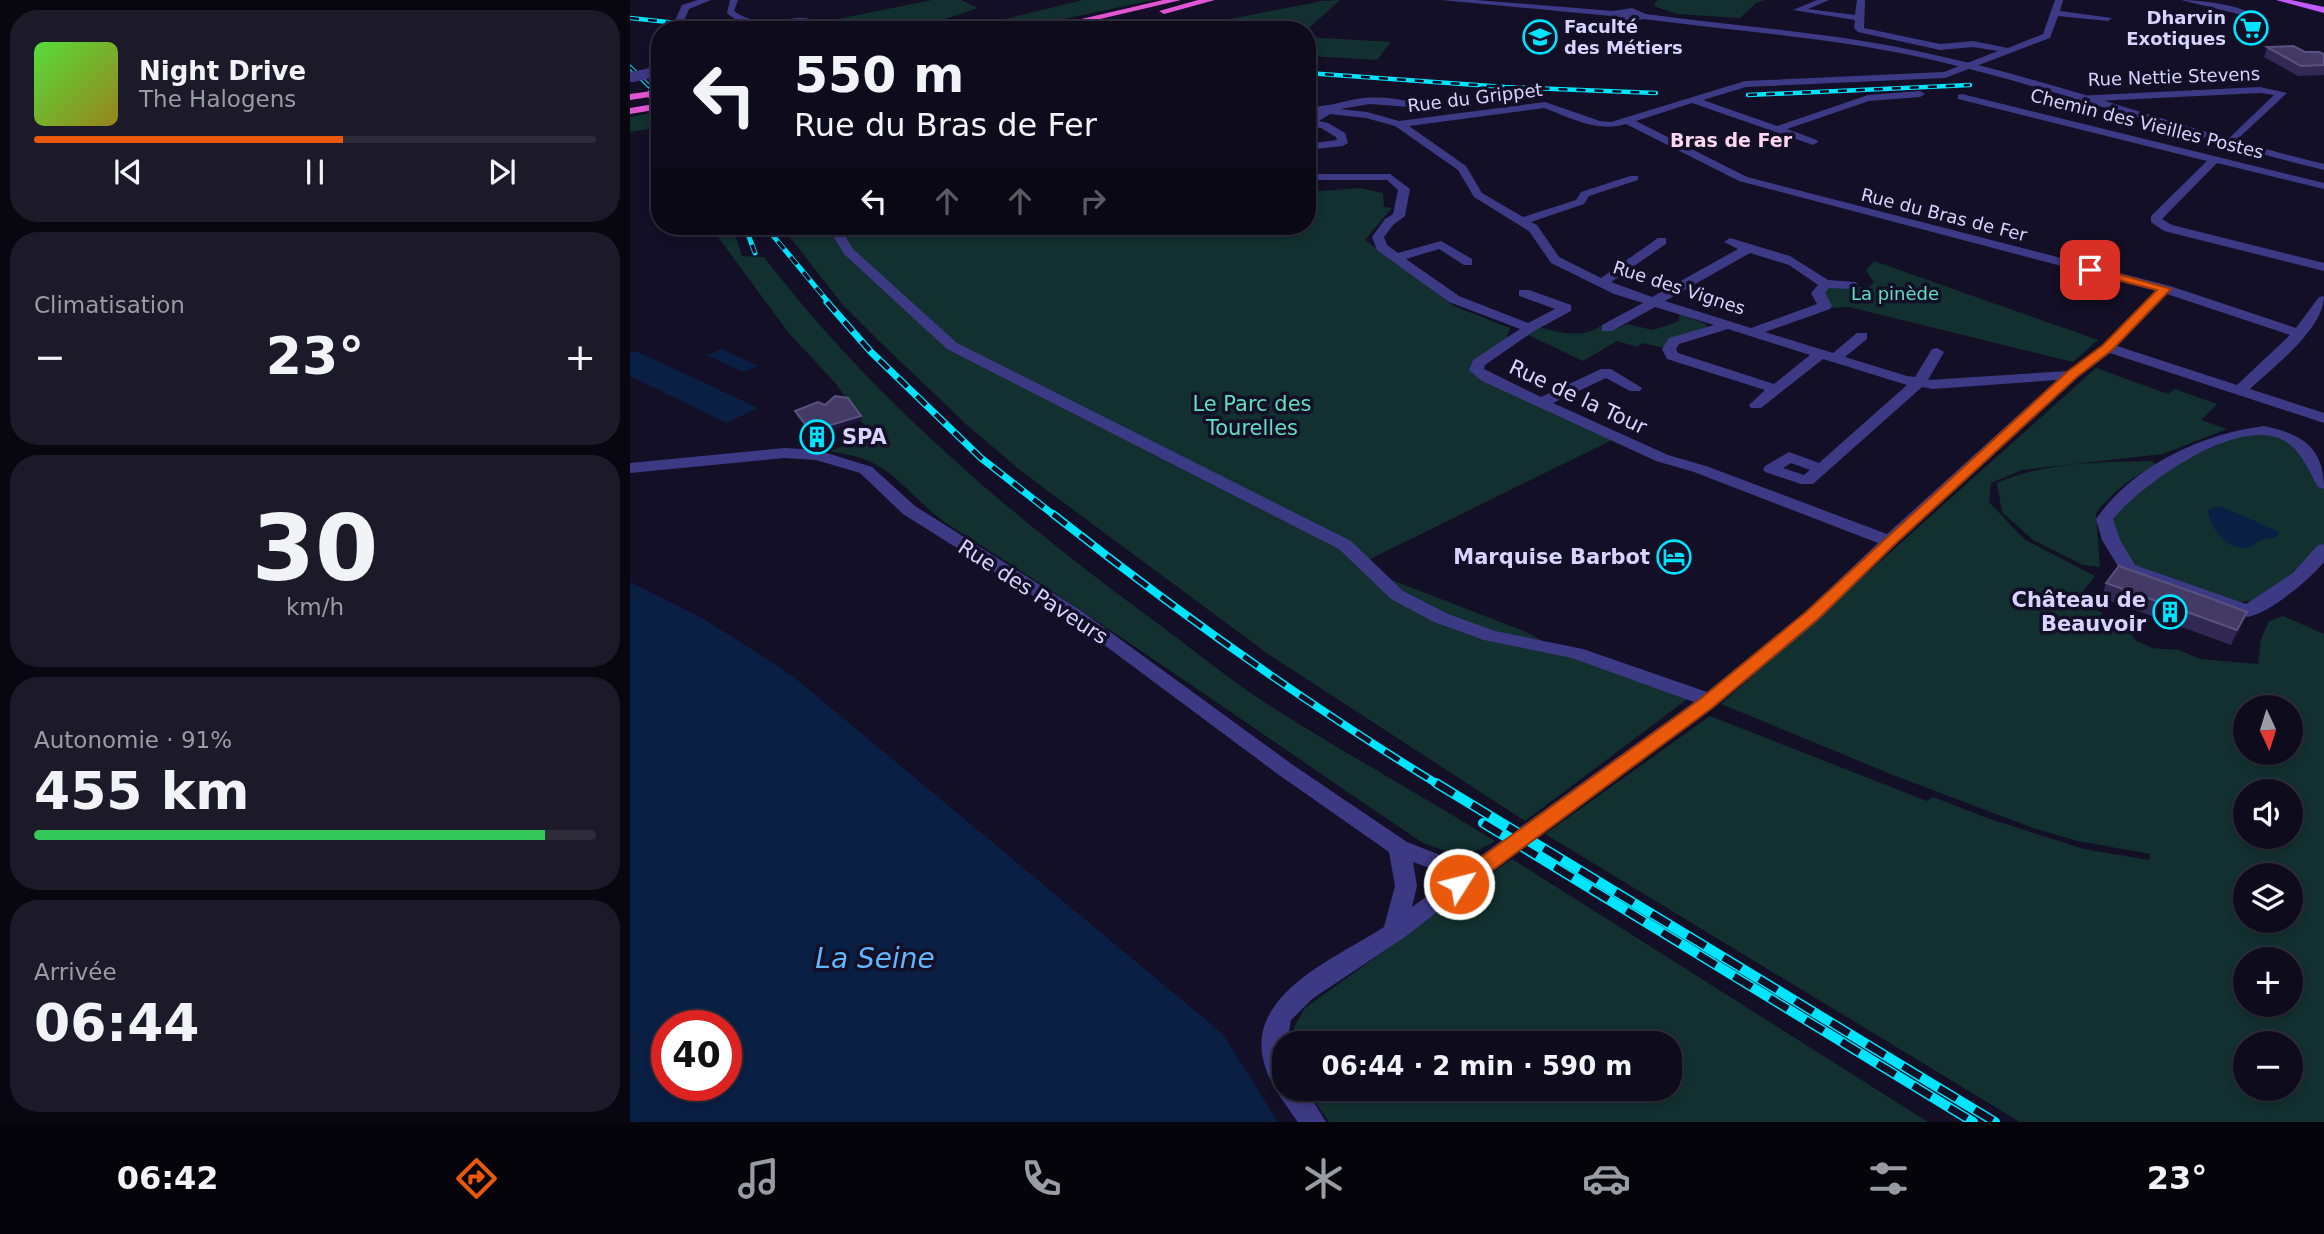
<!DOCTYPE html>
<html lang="fr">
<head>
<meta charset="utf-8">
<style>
	body { margin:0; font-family:"DejaVu Sans",sans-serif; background:#1c1929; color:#f1f3f6; height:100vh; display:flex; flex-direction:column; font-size:26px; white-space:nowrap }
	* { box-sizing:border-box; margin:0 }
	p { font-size:23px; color:#9b9ba3 }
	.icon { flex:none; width:38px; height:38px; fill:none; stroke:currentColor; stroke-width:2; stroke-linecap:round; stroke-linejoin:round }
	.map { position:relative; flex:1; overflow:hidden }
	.panel { display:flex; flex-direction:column; gap:10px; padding:10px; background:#08060f; width:630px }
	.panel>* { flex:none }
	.guide { position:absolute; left:21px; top:21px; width:665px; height:214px; border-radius:28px; box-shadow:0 4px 10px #0003,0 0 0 2px #2e2b3b; background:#0e0b1c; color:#f1f3f6; overflow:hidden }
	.needle { width:46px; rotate:176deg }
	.tools { position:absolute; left:1603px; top:695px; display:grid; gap:14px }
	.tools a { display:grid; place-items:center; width:70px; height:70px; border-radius:50%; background:#0e0b1c; box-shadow:0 4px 10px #0003,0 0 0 2px #2e2b3b; font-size:35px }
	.speed { position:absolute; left:21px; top:1010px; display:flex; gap:14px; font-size:35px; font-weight:700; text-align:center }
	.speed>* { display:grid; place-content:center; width:91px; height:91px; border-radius:50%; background:#0e0b1c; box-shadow:0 4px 10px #0003,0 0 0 2px #2e2b3b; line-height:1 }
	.speed .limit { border:10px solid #d22; background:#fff; color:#111 }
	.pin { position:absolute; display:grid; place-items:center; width:60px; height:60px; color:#fff; margin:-30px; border-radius:14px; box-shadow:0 4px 10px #0006 }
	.me { position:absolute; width:77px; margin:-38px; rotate:54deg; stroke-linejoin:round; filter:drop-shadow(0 0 5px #0008) }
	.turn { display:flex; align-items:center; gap:24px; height:147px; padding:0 28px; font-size:32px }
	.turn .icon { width:91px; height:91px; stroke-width:2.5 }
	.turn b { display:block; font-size:49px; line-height:60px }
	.lanes { display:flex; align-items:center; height:66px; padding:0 28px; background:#0003; justify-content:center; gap:35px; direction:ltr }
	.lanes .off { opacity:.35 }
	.big { font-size:52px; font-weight:700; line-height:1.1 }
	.panel .widget { flex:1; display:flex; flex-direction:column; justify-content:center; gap:10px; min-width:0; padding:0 24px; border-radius:28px; background:#1c1929 }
	.panel .dial { align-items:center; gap:0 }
	.dial b { font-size:91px; line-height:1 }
	.song { display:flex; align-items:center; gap:21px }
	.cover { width:84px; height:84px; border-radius:10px; background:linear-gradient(135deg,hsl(110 70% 55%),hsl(50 70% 35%)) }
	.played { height:7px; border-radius:4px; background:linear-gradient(90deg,#ea580c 55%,#2e2b3b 55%) }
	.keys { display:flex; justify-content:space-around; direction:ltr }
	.heat { display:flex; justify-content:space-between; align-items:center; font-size:38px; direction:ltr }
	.charge { height:10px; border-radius:5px; background:linear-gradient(90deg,#34c759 91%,#2e2b3b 0) }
	.trip { position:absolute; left:642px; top:1031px; width:410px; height:70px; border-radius:28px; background:#0e0b1c; box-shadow:0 4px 10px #0003,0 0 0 2px #2e2b3b; font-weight:700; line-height:70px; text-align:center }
	.tab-bar { display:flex; height:112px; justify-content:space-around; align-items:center; background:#06040b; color:#9b9ba3 }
	.tab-bar .icon { width:49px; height:49px }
	.tab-bar .on { color:#ea580c }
	.tab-bar b { font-size:32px; color:#f1f3f6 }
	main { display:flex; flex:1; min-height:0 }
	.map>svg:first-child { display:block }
	.green { fill:#12302f; fill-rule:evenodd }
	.water { fill:#0a1f44; fill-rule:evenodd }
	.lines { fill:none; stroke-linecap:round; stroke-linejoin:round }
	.minor { fill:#3d3a85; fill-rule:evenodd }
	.tertiary { fill:#3d3a85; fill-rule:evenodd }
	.primary { fill:#c25bff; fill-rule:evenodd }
	.trunk { fill:#e055d1; fill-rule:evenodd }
	.rail-far4-casing { stroke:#00e5ff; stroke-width:4.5 }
	.rail-far3-casing { stroke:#00e5ff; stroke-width:5 }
	.rail-far2-casing { stroke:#00e5ff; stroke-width:7 }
	.rail-far1-casing { stroke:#00e5ff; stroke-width:8 }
	.rail-casing { stroke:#00e5ff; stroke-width:10 }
	.rail-far4 { stroke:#130f26; stroke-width:2.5; stroke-dasharray:9; stroke-linecap:butt }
	.rail-far3 { stroke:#130f26; stroke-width:3.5; stroke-dasharray:10; stroke-linecap:butt }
	.rail-far2 { stroke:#130f26; stroke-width:4.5; stroke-dasharray:13; stroke-linecap:butt }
	.rail-far1 { stroke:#130f26; stroke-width:5; stroke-dasharray:17; stroke-linecap:butt }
	.rail { stroke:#130f26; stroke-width:7; stroke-dasharray:21; stroke-linecap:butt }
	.tertiary-bridge { stroke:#3d3a85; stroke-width:10 }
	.trunk-bridge { stroke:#e055d1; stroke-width:10 }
	.wall { fill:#312854 }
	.shaded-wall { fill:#1d163a }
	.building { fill:#433a66; stroke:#5a527e; stroke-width:2 }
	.route { fill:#ea580c; stroke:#983908; stroke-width:2 }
	.labels { text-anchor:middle; stroke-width:7; stroke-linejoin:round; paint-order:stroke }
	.far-poi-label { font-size:18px; font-weight:bold; fill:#d9d4ff; stroke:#130f26; text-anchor:end }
	.far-street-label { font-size:18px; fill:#d9d4ff; stroke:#130f26 }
	.far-park-label { font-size:18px; fill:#5fe0c0; stroke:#130f26 }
	.far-neighbourhood-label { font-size:19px; font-weight:bold; fill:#ffd6f0; stroke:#130f26 }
	.street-label { font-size:21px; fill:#d9d4ff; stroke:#130f26 }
	.park-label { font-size:21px; fill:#5fe0c0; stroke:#130f26 }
	.poi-label { font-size:21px; font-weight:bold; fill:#d9d4ff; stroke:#130f26; text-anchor:end }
	.near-water-label { font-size:28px; font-style:italic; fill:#62b6ff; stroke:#130f26 }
</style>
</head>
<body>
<main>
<section class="panel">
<div class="widget">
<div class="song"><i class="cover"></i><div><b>Night Drive</b><p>The Halogens</p></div></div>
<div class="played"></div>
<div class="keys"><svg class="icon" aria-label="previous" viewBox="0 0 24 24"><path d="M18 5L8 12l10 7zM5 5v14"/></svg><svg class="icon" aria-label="pause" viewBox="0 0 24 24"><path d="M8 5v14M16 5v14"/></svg><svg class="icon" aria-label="next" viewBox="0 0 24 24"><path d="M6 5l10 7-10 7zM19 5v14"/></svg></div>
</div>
<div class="widget"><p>Climatisation</p>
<div class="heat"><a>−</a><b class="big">23°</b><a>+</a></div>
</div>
<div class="widget dial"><b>30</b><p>km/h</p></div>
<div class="widget"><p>Autonomie · 91%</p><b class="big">455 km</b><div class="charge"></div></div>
<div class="widget"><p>Arrivée</p><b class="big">06:44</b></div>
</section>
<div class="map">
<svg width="1694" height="1122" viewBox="0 0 1694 1122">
	<rect width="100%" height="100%" fill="#130f26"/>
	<path class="green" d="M302 0H331L348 8 291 27 288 30H174L203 20Z
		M453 0H523L383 30H335L375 24V19Z
		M710 0 677 30H544L692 1Z
		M1027 0H1136L1126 3 1110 18 1047 14 1024 6Z
		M677 37 761 42 747 60 677 56Z
		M21 113 23 116 30 115V127L0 132V117Z
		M730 188 753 193 754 207 762 208 735 240 824 306 880 328 875 343 840 365 984 439 726 566 896 632 948 660 1060 697 895 821 638 654 391 471 337 425 247 339 213 305 151 226H677V192Z
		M80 226H102L112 256 134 257C242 398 380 515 523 620 557 645 590 672 625 696 703 747 786 792 865 841 834 860 827 855 793 843 635 737 480 626 319 525 290 507 268 472 236 460 225 455 212 454 200 451L240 435 207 385 158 332Z
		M1244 261 1468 340 1443 362 1219 307 1202 308 1193 296 1195 287H1237L1244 283 1236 270Z
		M1052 315 1076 324 1078 330 1057 335 1039 349 1012 343 1007 347 987 341 953 361 894 333 905 325C925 333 953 339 970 326L989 328 997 324 1023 330 1049 321V316Z
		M1466 368 1538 394 1545 389 1587 404 1571 420 1597 429 1533 454 1392 470 1361 483 1359 502 1394 539 1465 576 1446 600 1473 613 1467 620 1500 632 1505 640 1522 648 1549 650 1570 659 1628 664 1631 639 1639 621 1653 616 1694 634V1122H1390L915 834 1080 716 1297 801 1303 797 1360 819 1454 849 1519 860 1520 854 1448 841 1403 828 1263 775 1091 704ZM1615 707H1661V752H1615ZM1615 791H1661V836H1615ZM1615 875H1661V920H1615ZM1615 959H1661V1004H1615ZM1615 1043H1661V1088H1615Z
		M1615 432 1655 435 1686 466 1694 484V549L1636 599 1609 602 1501 564 1481 540 1484 503 1518 477Z
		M1522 461 1527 465C1502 476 1483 492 1466 513L1470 567 1453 565 1403 540 1372 512 1367 483C1413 462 1472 462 1522 461Z
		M882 859 1298 1122H699L676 1089 1040 1088V1043H665L664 1027 675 1008Z"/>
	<path class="water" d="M92 349 128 366 113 372 77 355Z
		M6 351 128 408 96 423 0 376V353Z
		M1590 506 1650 532 1647 537C1642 538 1635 538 1630 541 1625 543 1622 548 1615 548 1596 550 1579 526 1578 510Z
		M0 582 74 619 160 674 593 1034 648 1122H0ZM37 1026H96V1085H37Z"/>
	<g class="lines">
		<path class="minor" d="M68 0H81L59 9 50 30H41L52 5Z
			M1187 0H1199L1178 9 1225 15 1227 0H1235L1234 28 1310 44 1343 41 1378 48 1413 34 1425 0H1433L1430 11 1482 18 1478 21 1428 16 1420 38 1315 78 1116 87 1073 100 1147 126 1238 95 1290 91 1295 94 1290 97 1239 101 1157 129 1187 140 1188 142 1183 145 1062 103 1006 121 1117 177 1540 286 1666 328 1689 297 1694 296C1694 329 1643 367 1620 389L1694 413V423L1480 353 1447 378 1265 545 1189 620 1082 709 858 874 850 877 842 874 839 868 842 862 1064 702 942 658 854 640 804 622 761 599 709 549 317 349 214 254 197 226H209L223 249 327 343 721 541 773 591 818 614 865 631 953 649 1077 692 1175 612 1248 543 1064 472 1026 461 852 381 839 370 843 360 890 329 819 302 747 250 742 237 755 219 763 214 768 190 757 180H677V174H760L780 189 775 216 763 225 754 237 757 245 768 253 811 241 842 259V265H834L809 249 776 259 829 296 898 323 925 309 889 296V290H899L941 305V311L904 331 855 365 854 369 911 397 971 369H981L1012 388 1010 391H1000L976 378 923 403 1038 455 1076 466 1257 534 1427 380 1303 389 1292 387 1183 484H1171L1135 472 1133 469 1135 466 1159 452 1189 463 1277 385 1193 359 1131 408H1121L1119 405 1135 390 1037 359 1032 349 1039 338 1084 325 1025 307 982 331H972V325L1013 303 984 294 921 263 899 231 844 197 828 170 765 126 736 118 700 114 689 121 698 123 715 133 718 143 713 146 677 150V144L707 140 706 137 691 128 677 126V120L687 113 677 112V106C696 108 708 102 727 99 745 96 764 98 783 102L784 104 779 107 740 104 710 109 737 112 769 121 915 102 970 121 981 122 1115 81 1314 72 1368 51 1343 47 1310 50 1228 32 1224 28 1225 20 1163 10ZM914 108C941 118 968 133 996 124L1109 181 1526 291 1473 345 1438 371 1298 380 1314 352 1307 348 1302 349 1285 377 1277 376 1215 357 1237 339V333H1227L1203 353 1135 332 1200 309 1202 306 1195 293 1199 288 1221 289 1228 285 1226 282 1198 280 1160 256 1100 238 1094 242 1108 249 1022 297 981 282 1036 244V238H1028L971 278 929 257 907 225 901 222 954 204 959 196 1008 180V176H1000L951 192 946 200 893 217 852 193 836 166 779 126ZM1120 253 1159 265 1188 285 1181 293 1187 304 1121 328 1035 301ZM1537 294 1660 335 1607 385 1487 346ZM1098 329 1180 355 1144 384 1048 353 1046 349 1049 344ZM1161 463 1180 470 1174 475 1153 468Z
			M1551 0C1568 0 1616 5 1627 18L1623 21 1616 16Z
			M1630 87 1657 93 1599 147 1595 146V142L1644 95 1630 93 1446 102 1441 99 1446 96Z
			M1332 94 1694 183V189L1587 163 1532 219 1542 225 1694 263V271L1534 231 1521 222V216L1577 161 1328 99V95Z
			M1634 426C1672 434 1694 447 1694 489L1688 487C1678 470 1672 451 1653 440 1606 416 1511 485 1483 519L1490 540 1505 565 1616 604 1663 573 1688 545 1694 544V562C1678 581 1642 611 1618 617L1492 573 1472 540 1466 519C1503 466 1571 434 1634 426Z"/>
		<path class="tertiary" d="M100 0H108L104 11C133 33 167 9 189 22L178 30H155L177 23C151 24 118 33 97 13Z
			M811 0H846L983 11 1002 8 1016 14C1112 27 1210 33 1305 55 1437 84 1563 133 1694 164V170C1563 139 1438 92 1307 61 1211 38 1112 32 1014 19L998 22 981 16Z
			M154 448 187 450 242 467 285 506 450 610 663 765 777 842 810 855 858 862 861 868 858 874 772 939 682 999 661 1020 657 1043H654V1088H675L696 1122H668C657 1106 644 1090 637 1072 607 997 705 959 754 927L765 886 759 852 649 775 438 618 273 514 230 473 186 460 154 458 0 473V463ZM783 862 808 871 827 874 782 907 787 886Z"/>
		<path class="primary" d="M1646 0H1661L1694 7V13Z"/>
		<path class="trunk" d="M533 0H551L423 30H404Z
			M568 0H585L534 14 529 11Z
			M22 91 26 92V96L0 100V94Z
			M30 103V109L0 114V108Z"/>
		<defs>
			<path id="rail-far4" d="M0 18 113 30
				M0 67 30 97
				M677 73 875 87 1026 93
				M1118 95 1340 85"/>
			<path id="rail-far3" d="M115 226 125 253
				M135 226 199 303"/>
			<path id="rail-far2" d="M197 302 241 352 351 458 425 516"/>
			<path id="rail-far1" d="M423 514C546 611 675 703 809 785"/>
			<path id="rail" d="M806 783 1365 1122
				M853 823 1343 1122"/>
		</defs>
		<use href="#rail-far4" class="rail-far4-casing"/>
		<use href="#rail-far3" class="rail-far3-casing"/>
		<use href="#rail-far2" class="rail-far2-casing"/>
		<use href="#rail-far1" class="rail-far1-casing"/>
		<use href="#rail" class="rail-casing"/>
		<use href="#rail-far4" class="rail-far4"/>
		<use href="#rail-far3" class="rail-far3"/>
		<use href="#rail-far2" class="rail-far2"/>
		<use href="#rail-far1" class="rail-far1"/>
		<use href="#rail" class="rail"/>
		<path class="tertiary-bridge" d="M2 77 30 71"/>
		<path class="trunk-bridge" d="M22 94 30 92"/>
	</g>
	<path class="wall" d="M1637 47 1694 54V75L1668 76 1634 57Z
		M195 405 231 416 232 420 198 431 200 437 186 441 167 416 165 411Z
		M1476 583 1611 627 1601 645 1472 598Z"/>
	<path class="shaded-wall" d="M231 416 232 420 195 432 194 427Z
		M198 432 200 437 186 441 185 436Z
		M1617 612 1611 627 1601 645 1607 630Z"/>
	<path class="building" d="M1663 46 1675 52H1689L1694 54V65L1671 66 1637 47Z
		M205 396 218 398 231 416 194 427 198 432 185 436 165 411 188 402 195 405Z
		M1489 566 1585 600 1617 612 1607 630 1476 583Z"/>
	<path class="route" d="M1460 266 1541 289 1482 350 1447 377 1264 545 1188 619 1082 708 836 890 829 892 821 890 818 884 821 879 1069 700 1176 612 1437 372 1473 345 1527 290 1456 272V267Z"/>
	<defs>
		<symbol id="supermarket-ring" viewBox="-11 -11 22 22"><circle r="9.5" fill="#130f26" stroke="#00e5ff" stroke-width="1.5"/><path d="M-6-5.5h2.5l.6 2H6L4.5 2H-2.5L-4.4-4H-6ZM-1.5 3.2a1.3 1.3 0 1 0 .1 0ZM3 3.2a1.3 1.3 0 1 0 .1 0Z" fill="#00e5ff"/></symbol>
		<symbol id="school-ring" viewBox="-11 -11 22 22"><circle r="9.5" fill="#130f26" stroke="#00e5ff" stroke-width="1.5"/><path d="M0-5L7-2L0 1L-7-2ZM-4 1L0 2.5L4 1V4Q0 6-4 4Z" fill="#00e5ff"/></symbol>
		<symbol id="building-ring" viewBox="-11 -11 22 22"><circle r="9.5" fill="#130f26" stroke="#00e5ff" stroke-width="1.5"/><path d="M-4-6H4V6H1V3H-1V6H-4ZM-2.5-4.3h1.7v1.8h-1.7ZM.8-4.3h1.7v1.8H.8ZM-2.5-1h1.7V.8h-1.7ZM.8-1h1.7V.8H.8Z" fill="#00e5ff"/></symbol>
		<symbol id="hotel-ring" viewBox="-11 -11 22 22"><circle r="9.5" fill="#130f26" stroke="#00e5ff" stroke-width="1.5"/><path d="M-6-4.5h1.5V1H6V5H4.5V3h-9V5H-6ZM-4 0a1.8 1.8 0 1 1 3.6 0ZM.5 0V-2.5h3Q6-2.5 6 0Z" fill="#00e5ff"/></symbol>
	</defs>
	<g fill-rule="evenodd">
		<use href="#supermarket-ring" x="1602" y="9" width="38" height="38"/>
		<use href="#school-ring" x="891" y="18" width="38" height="38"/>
		<use href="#building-ring" x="168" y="418" width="38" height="38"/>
		<use href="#hotel-ring" x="1025" y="538" width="38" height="38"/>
		<use href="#building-ring" x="1521" y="593" width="38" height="38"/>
	</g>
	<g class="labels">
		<g class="far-poi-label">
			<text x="1596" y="24">Dharvin<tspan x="1596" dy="21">Exotiques</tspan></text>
			<text x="934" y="33" text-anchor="start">Faculté<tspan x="934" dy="21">des Métiers</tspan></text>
		</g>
		<g class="far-street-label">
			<text transform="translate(1544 77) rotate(-2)" y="6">Rue Nettie Stevens</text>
			<text transform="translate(845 98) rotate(-7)" y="6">Rue du Grippet</text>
			<text transform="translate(1517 124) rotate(14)" y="6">Chemin des Vieilles Postes</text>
			<text transform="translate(1314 215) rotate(14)" y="6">Rue du Bras de Fer</text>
			<text transform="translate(1049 288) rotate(18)" y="6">Rue des Vignes</text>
		</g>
		<g class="far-park-label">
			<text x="1265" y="300">La pinède</text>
		</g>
		<g class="far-neighbourhood-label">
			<text x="1101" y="147">Bras de Fer</text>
		</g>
		<g class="street-label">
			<text transform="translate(948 397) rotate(25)" y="7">Rue de la Tour</text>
			<text transform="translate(403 592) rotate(33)" y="7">Rue des Paveurs</text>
		</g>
		<g class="park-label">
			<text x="622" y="411">Le Parc des<tspan x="622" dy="24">Tourelles</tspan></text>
		</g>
		<g class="poi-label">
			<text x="212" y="444" text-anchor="start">SPA</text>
			<text x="1020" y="564">Marquise Barbot</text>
			<text x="1516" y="607">Château de<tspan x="1516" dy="24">Beauvoir</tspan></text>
		</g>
		<g class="near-water-label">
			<text x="245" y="968">La Seine</text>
		</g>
	</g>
</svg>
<div class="tools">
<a><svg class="needle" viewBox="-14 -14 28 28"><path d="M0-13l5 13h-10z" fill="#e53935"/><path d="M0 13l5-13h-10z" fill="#9b9ba3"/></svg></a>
<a><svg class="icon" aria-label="sound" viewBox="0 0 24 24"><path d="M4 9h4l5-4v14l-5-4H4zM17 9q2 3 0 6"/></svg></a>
<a><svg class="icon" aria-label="layers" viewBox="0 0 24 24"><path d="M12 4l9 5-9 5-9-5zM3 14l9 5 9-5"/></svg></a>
<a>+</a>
<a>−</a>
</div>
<div class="speed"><div class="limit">40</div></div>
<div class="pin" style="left:1460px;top:270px;background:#d93025"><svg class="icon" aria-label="arrive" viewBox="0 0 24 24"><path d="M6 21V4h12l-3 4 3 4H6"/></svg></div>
<svg class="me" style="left:829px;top:884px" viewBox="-20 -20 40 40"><circle r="17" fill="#ea580c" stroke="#fff" stroke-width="3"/><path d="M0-11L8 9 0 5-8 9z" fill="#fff"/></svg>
<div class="trip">06:44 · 2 min · 590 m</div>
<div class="guide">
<div class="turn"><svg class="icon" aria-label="left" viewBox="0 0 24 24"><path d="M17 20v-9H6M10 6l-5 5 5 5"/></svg><div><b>550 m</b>Rue du Bras de Fer</div></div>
<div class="lanes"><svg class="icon" aria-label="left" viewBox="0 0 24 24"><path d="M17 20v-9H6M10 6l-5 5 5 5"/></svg><svg class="icon off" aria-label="ahead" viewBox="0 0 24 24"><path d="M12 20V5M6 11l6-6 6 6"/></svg><svg class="icon off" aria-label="ahead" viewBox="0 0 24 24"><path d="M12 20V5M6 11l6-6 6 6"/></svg><svg class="icon off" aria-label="right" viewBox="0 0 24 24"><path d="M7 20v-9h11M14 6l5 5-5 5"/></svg></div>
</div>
</div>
</main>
<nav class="tab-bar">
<b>06:42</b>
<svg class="icon on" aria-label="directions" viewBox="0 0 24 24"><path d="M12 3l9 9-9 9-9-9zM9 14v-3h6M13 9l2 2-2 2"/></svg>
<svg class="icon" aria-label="music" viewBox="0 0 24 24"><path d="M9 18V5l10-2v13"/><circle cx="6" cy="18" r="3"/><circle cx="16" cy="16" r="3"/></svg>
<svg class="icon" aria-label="phone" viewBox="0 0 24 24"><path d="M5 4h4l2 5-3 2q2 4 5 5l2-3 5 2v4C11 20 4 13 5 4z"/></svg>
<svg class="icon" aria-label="climate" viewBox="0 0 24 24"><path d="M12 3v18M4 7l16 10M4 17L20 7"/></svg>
<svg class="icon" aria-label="car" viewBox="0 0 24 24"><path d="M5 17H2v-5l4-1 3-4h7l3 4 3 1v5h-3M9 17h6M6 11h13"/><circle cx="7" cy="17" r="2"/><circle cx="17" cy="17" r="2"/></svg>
<svg class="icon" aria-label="filters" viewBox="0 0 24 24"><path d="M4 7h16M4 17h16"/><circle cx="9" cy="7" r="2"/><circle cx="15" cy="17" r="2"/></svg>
<b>23°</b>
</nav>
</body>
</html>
